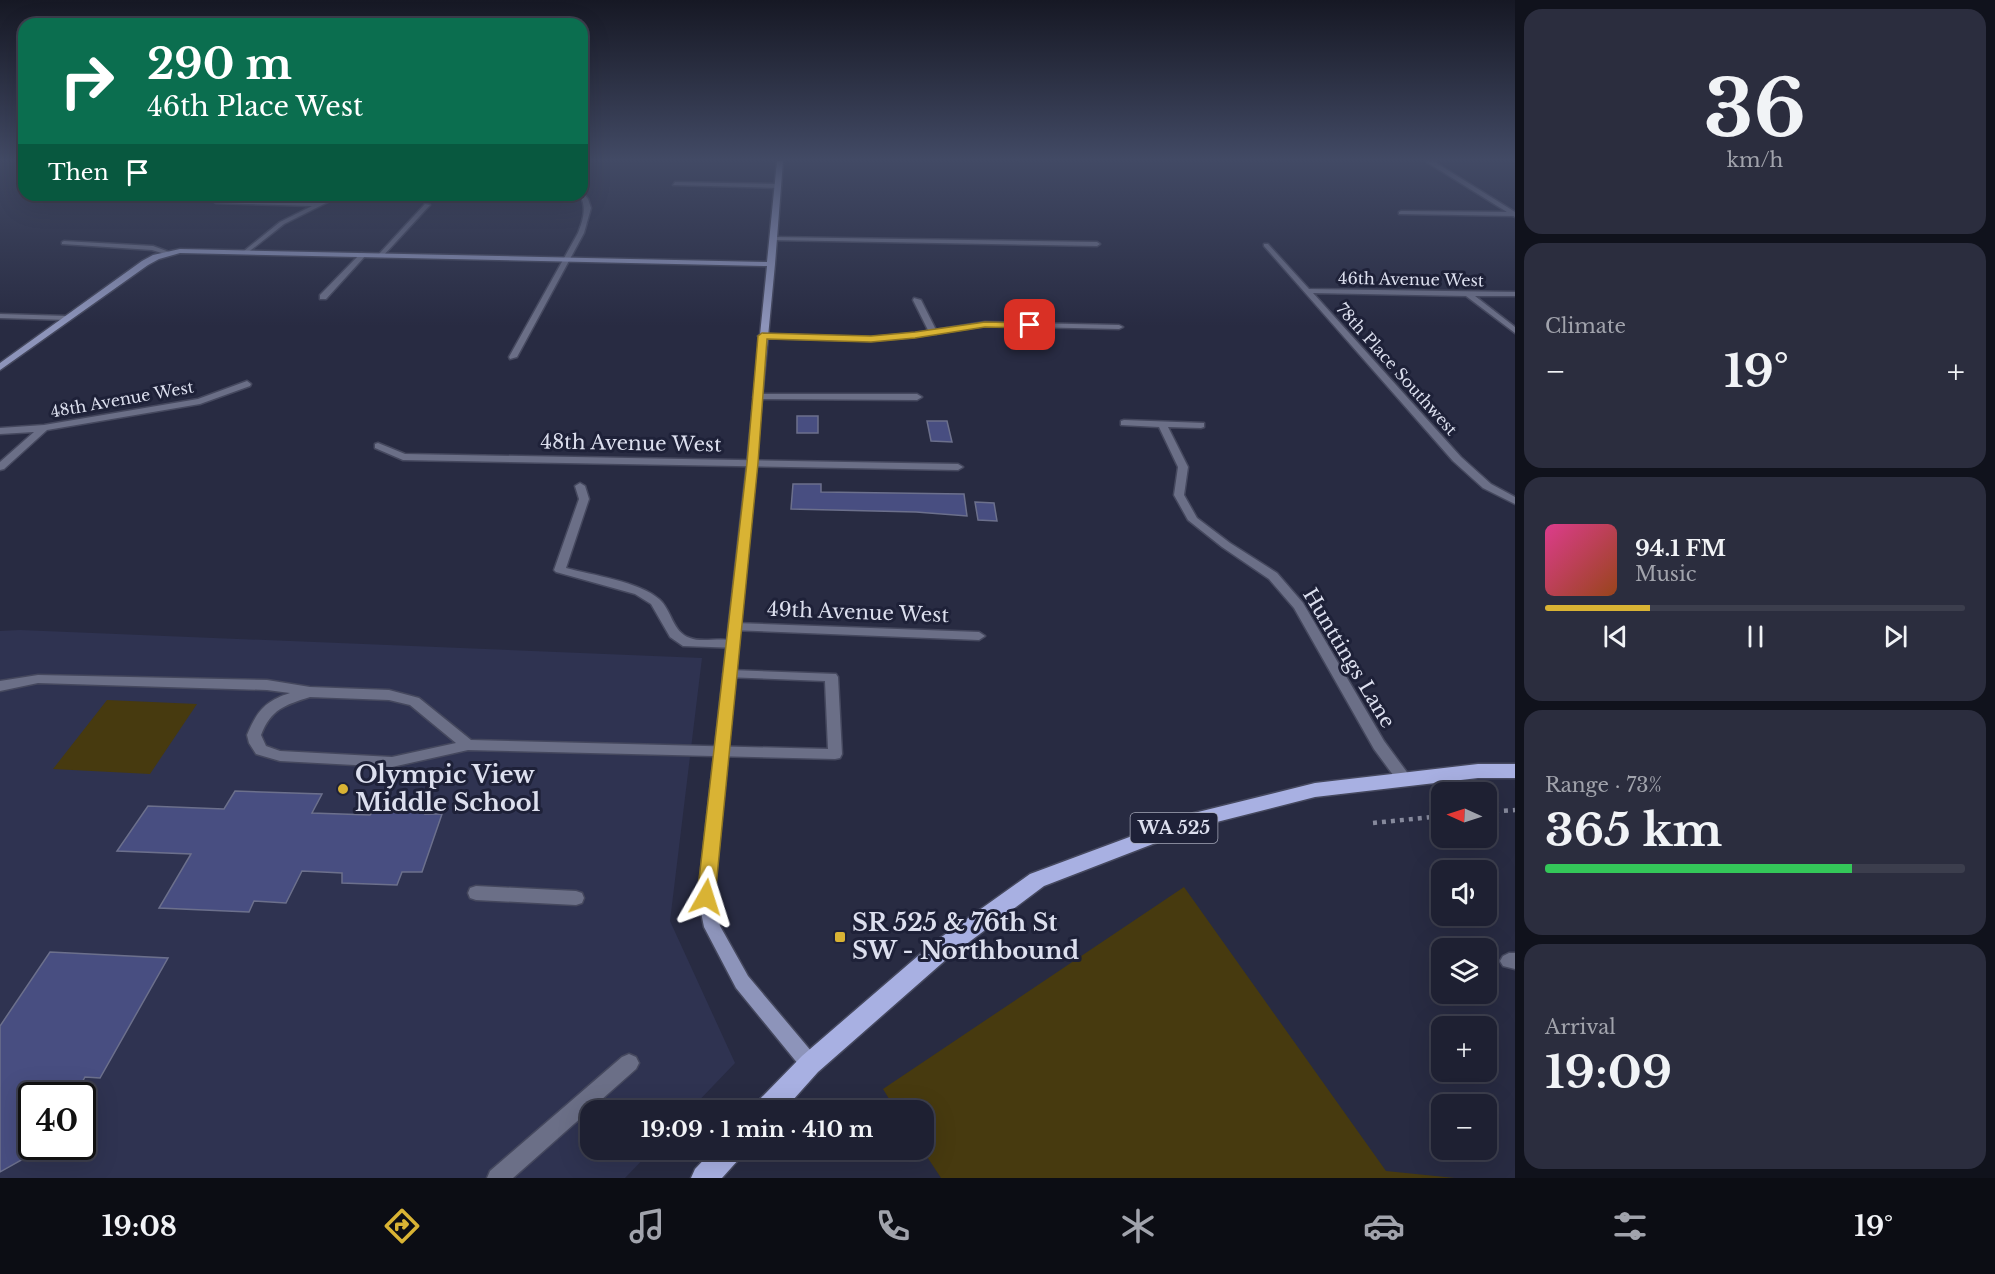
<!DOCTYPE html>
<html lang="en">
<head>
<meta charset="utf-8">
<style>
	body { margin:0; font-family:"Libre Baskerville",serif; background:#2b2d3e; color:#f1f3f6; height:100vh; display:flex; flex-direction:column; font-size:22px; white-space:nowrap }
	* { box-sizing:border-box; margin:0 }
	p { font-size:20px; color:#a1a3ac }
	.icon { flex:none; width:33px; height:33px; fill:none; stroke:currentColor; stroke-width:2; stroke-linecap:round; stroke-linejoin:round }
	.map { position:relative; flex:1; overflow:hidden }
	.drawer { display:flex; flex-direction:column; gap:9px; padding:9px; background:#10121c; width:480px }
	.drawer>* { flex:none }
	.top-card { position:absolute; left:18px; top:18px; width:570px; height:183px; border-radius:18px; box-shadow:0 6px 24px #0002,0 0 0 2px #3c3e4d; background:#0b6e4f; color:#fff; overflow:hidden }
	.needle { width:39px; rotate:273deg }
	.controls { position:absolute; left:1431px; top:782px; display:grid; gap:12px }
	.controls a { display:grid; place-items:center; width:66px; height:66px; border-radius:12px; background:#1e2032; box-shadow:0 6px 24px #0002,0 0 0 2px #3c3e4d; font-size:30px }
	.speed { position:absolute; left:18px; top:1082px; display:flex; gap:12px; font-size:30px; font-weight:700; text-align:center }
	.speed>* { display:grid; place-content:center; width:78px; height:78px; border-radius:50%; background:#1e2032; box-shadow:0 6px 24px #0002,0 0 0 2px #3c3e4d; line-height:1 }
	.speed .limit { border:3px solid #111; border-radius:9px; background:#fff; color:#111 }
	.pin { position:absolute; display:grid; place-items:center; width:51px; height:51px; color:#fff; margin:-26px; border-radius:12px; box-shadow:0 3px 9px #0006 }
	.me { position:absolute; width:66px; margin:-33px; rotate:6deg; stroke-linejoin:round; filter:drop-shadow(0 0 4px #0008) }
	.turn { display:flex; align-items:center; gap:21px; height:126px; padding:0 30px; font-size:27px }
	.turn .icon { width:78px; height:78px; stroke-width:2.5 }
	.turn b { display:block; font-size:42px; line-height:51px }
	.then { display:flex; align-items:center; height:57px; padding:0 30px; background:#0003; gap:12px; font-size:22px }
	.big { font-size:45px; font-weight:700; line-height:1.1 }
	.drawer .card { flex:1; display:flex; flex-direction:column; justify-content:center; gap:9px; min-width:0; padding:0 21px; border-radius:18px; background:#2b2d3e }
	.drawer .dial { align-items:center; gap:0 }
	.dial b { font-size:78px; line-height:1 }
	.song { display:flex; align-items:center; gap:18px }
	.cover { width:72px; height:72px; border-radius:9px; background:linear-gradient(135deg,hsl(330 70% 55%),hsl(20 70% 35%)) }
	.played { height:6px; border-radius:3px; background:linear-gradient(90deg,#d9b334 25%,#3c3e4d 25%) }
	.keys { display:flex; justify-content:space-around; direction:ltr }
	.heat { display:flex; justify-content:space-between; align-items:center; font-size:33px; direction:ltr }
	.charge { height:9px; border-radius:4px; background:linear-gradient(90deg,#34c759 73%,#3c3e4d 0) }
	.trip { position:absolute; left:580px; top:1100px; width:354px; height:60px; border-radius:18px; background:#1e2032; box-shadow:0 6px 24px #0002,0 0 0 2px #3c3e4d; font-weight:700; line-height:60px; text-align:center }
	.dock { display:flex; height:96px; justify-content:space-around; align-items:center; background:#0c0d14; color:#a1a3ac }
	.dock .icon { width:42px; height:42px }
	.dock .selected { color:#d9b334 }
	.dock b { font-size:27px; color:#f1f3f6 }
	main { display:flex; flex:1; min-height:0 }
	.map>svg:first-child { display:block }
	.built { fill:#2f3351; fill-rule:evenodd }
	.green { fill:#473a0f }
	.building { fill:#484e81; stroke:#6c708c; stroke-width:1.5 }
	.lines { fill:none; stroke-linecap:round; stroke-linejoin:round }
	.lane-casing { stroke:#45485e; stroke-width:3 }
	.street-casing { stroke:#45485e; stroke-width:3 }
	.secondary-casing { stroke:#45485e; stroke-width:3 }
	.primary-casing { stroke:#45485e; stroke-width:3 }
	.path { stroke:#86899c; stroke-width:4.5; stroke-dasharray:4 5; stroke-linecap:butt }
	.lane { fill:#6b6f87; fill-rule:evenodd }
	.street { fill:#6b6f87; fill-rule:evenodd }
	.secondary { fill:#8d94ba; fill-rule:evenodd }
	.primary { fill:#a8b0e2; fill-rule:evenodd }
	.route { fill:#d9b334; stroke:#8d7422; stroke-width:1.5 }
	.poi-dot { fill:#d9b334; stroke:#1e2138; stroke-width:2 }
	.labels { text-anchor:middle; stroke-width:6; stroke-linejoin:round; paint-order:stroke }
	.far-street-label { font-size:16px; fill:#dcdfee; stroke:#1e2138 }
	.shield { fill:#1e2138; stroke:#a3a6b7; stroke-width:1.5 }
	.shield-label { font-size:18px; font-weight:bold; fill:#dcdfee }
	.street-label { font-size:20px; fill:#dcdfee; stroke:#1e2138 }
	.near-poi-label { font-size:24px; font-weight:bold; fill:#dcdfee; stroke:#1e2138; text-anchor:start }
</style>
</head>
<body>
<main>
<div class="map">
<svg width="1515" height="1178" viewBox="0 0 1515 1178">
	<rect width="100%" height="100%" fill="#282b42"/>
	<path class="built" d="M20 630 702 658 670 921 735 1063 690 1110H591V1149H653L625 1178H0V631ZM32 1095H82V1146H32Z"/>
	<path class="green" d="M107 700 197 704 150 774 53 769Z
		M1184 887 1386 1171 1455 1178H941L922 1149H924V1110H896L883 1089Z"/>
	<path class="building" d="M797 416H818V433H797Z
		M927 421H947L952 442 931 441Z
		M793 484H821V492L964 494 967 516 916 512 791 509Z
		M975 502 994 503 997 521 978 520Z
		M235 791 322 794 312 813 370 815 378 806 428 808 425 814H442L422 872H402L397 885 342 883V873L302 871 286 903 254 901 249 912 159 908 191 854 117 851 148 806 224 809Z
		M50 952 168 958 100 1078 85 1077 75 1095H32V1154L0 1172V1026Z"/>
	<g class="lines">
		<defs>
			<path id="lane" d="M675 182 778 184 781 186 778 188 673 185Z
				M425 204 430 205 383 256H379V254Z
				M1401 211 1514 212 1515 216 1399 214V212Z
				M64 241 153 246 172 253 168 255 152 250 62 244V242Z
				M914 298 921 300 937 332 936 334 929 332 913 300Z
				M758 394H917L922 397 917 400 755 399 753 397Z
				M580 483 585 486 589 499 566 568C592 575 640 582 659 599 672 610 672 632 690 638 704 644 729 634 739 645L738 648 683 646 670 637 651 604 635 594 556 572 554 570 579 499 575 486Z
				M730 670 836 674 838 677 842 754 840 758 835 759 468 750 392 767 280 761 256 754 249 743 247 735C257 711 265 701 290 693L267 690 38 683 0 691V681L38 675 267 680 310 687 389 690 419 698 471 740 828 749 825 681 725 677 723 674 725 671ZM310 697 389 700 410 705 456 743 392 757 280 751 266 746 261 735C271 709 285 705 310 697Z
				M476 886 576 891 582 893 584 898 582 903 576 905 476 900 470 898 468 893 470 888Z
				M629 1054 636 1057 639 1063 636 1069 513 1178H487L490 1171 622 1057Z"/>
			<path id="street" d="M1425 161H1433L1515 212V217Z
				M582 192 588 199 591 208 584 233 517 357 510 359 509 357 578 233C583 220 587 208 580 195H582Z
				M334 195H342L284 224 246 254 242 252 244 251 280 222 312 206 216 203 213 201 216 199 318 203Z
				M773 237 1097 242 1100 244 1097 246 771 240V238Z
				M1264 244H1268L1309 289 1515 292V296H1475L1515 327V333L1466 296 1313 293 1461 457 1491 484 1515 497V504L1483 488 1453 461 1264 246Z
				M361 253 367 254 326 299H320V295Z
				M0 314 67 316 71 318 67 320 0 318Z
				M985 322 1119 325 1123 327 1119 329 985 326 915 337 871 341 762 338 758 336 762 334 871 337 915 333Z
				M247 381 251 384 250 386 200 404 47 430 4 469 0 470V462L34 432 0 434V428L44 425 198 399Z
				M1124 420 1204 423V427L1201 428 1168 427 1188 467 1184 495 1197 518 1230 543 1277 573 1303 603 1384 741 1409 775 1411 779 1409 783 1404 784 1399 783 1374 749 1294 608 1269 579 1222 547 1188 520 1174 495 1178 467 1159 427 1121 425V421Z
				M378 443 405 454 958 464 963 467 958 470 403 460 375 448V444Z
				M735 623 979 632 985 636 979 640 731 630 729 627 731 624Z
				M1509 953H1515V969L1503 966 1500 961 1503 956Z"/>
			<path id="secondary" d="M777 161H783L775 264 714 897 720 926 748 976 817 1058 820 1064 817 1070 810 1073 803 1070 736 988 704 927 698 897 747 463 767 266 180 253 159 259 148 265 0 370V363L142 261 153 255 180 249 767 262Z"/>
			<path id="primary" d="M1478 764H1515V778H1478L1315 797 1197 827 1044 886 949 957 818 1072 784 1110H755L758 1101 802 1056 933 943 1030 874 1194 813 1315 783Z
				M714 1149H744L740 1158 722 1178H691L695 1169Z"/>
		</defs>
		<use href="#lane" class="lane-casing"/>
		<use href="#street" class="street-casing"/>
		<use href="#secondary" class="secondary-casing"/>
		<use href="#primary" class="primary-casing"/>
		<path class="path" d="M1486 812 1515 810
			M1373 823 1442 816"/>
		<use href="#lane" class="lane"/>
		<use href="#street" class="street"/>
		<use href="#secondary" class="secondary"/>
		<use href="#primary" class="primary"/>
	</g>
	<linearGradient id="sky" x2="0" y2="1"><stop stop-color="#161824"/><stop offset="0.49" stop-color="#424a65"/><stop offset="1" stop-color="#424a65" stop-opacity="0"/></linearGradient>
	<rect width="1515" height="326" fill="url(#sky)"/>
	<path class="route" d="M985 322 1030 323 1035 325 1030 328 985 327 915 338 871 342 767 339 758 463 715 897 713 902 706 905 699 902 697 897 747 463 758 336 762 333 871 336 915 332Z"/>
	<g class="poi-dot">
		<circle cx="343" cy="789" r="6"/>
		<rect x="834" y="931" width="12" height="12" rx="3"/>
	</g>
	<g class="labels">
		<g class="far-street-label">
			<text transform="translate(1411 279) rotate(1)" y="6">46th Avenue West</text>
			<text transform="translate(1397 369) rotate(48)" y="6">78th Place Southwest</text>
			<text transform="translate(122 399) rotate(-10)" y="6">48th Avenue West</text>
		</g>
		<rect class="shield" x="1130.5" y="813" width="87" height="30" rx="4.5"/>
		<g class="shield-label">
			<text x="1174" y="834">WA 525</text>
		</g>
		<g class="street-label">
			<text transform="translate(631 443) rotate(1)" y="7">48th Avenue West</text>
			<text transform="translate(858 612) rotate(2)" y="7">49th Avenue West</text>
			<text transform="translate(1349 658) rotate(59)" y="7">Hunttings Lane</text>
		</g>
		<g class="near-poi-label">
			<text x="355" y="783">Olympic View<tspan x="355" dy="28">Middle School</tspan></text>
			<text x="852" y="931">SR 525 &amp; 76th St<tspan x="852" dy="28">SW - Northbound</tspan></text>
		</g>
	</g>
</svg>
<div class="controls">
<a><svg class="needle" viewBox="-14 -14 28 28"><path d="M0-13l5 13h-10z" fill="#e53935"/><path d="M0 13l5-13h-10z" fill="#a1a3ac"/></svg></a>
<a><svg class="icon" aria-label="sound" viewBox="0 0 24 24"><path d="M4 9h4l5-4v14l-5-4H4zM17 9q2 3 0 6"/></svg></a>
<a><svg class="icon" aria-label="layers" viewBox="0 0 24 24"><path d="M12 4l9 5-9 5-9-5zM3 14l9 5 9-5"/></svg></a>
<a>+</a>
<a>−</a>
</div>
<div class="speed"><div class="limit">40</div></div>
<div class="pin" style="left:1030px;top:325px;background:#d93025"><svg class="icon" aria-label="arrive" viewBox="0 0 24 24"><path d="M6 21V4h12l-3 4 3 4H6"/></svg></div>
<svg class="me" style="left:706px;top:897px" viewBox="-20 -20 40 40"><path d="M0-17L14 15 0 8-14 15z" fill="#d9b334" stroke="#fff" stroke-width="4"/></svg>
<div class="trip">19:09 · 1 min · 410 m</div>
<div class="top-card">
<div class="turn"><svg class="icon" aria-label="right" viewBox="0 0 24 24"><path d="M7 20v-9h11M14 6l5 5-5 5"/></svg><div><b>290 m</b>46th Place West</div></div>
<div class="then">Then<svg class="icon" aria-label="arrive" viewBox="0 0 24 24"><path d="M6 21V4h12l-3 4 3 4H6"/></svg></div>
</div>
</div>
<section class="drawer">
<div class="card dial"><b>36</b><p>km/h</p></div>
<div class="card"><p>Climate</p>
<div class="heat"><a>−</a><b class="big">19°</b><a>+</a></div>
</div>
<div class="card">
<div class="song"><i class="cover"></i><div><b>94.1 FM</b><p>Music</p></div></div>
<div class="played"></div>
<div class="keys"><svg class="icon" aria-label="previous" viewBox="0 0 24 24"><path d="M18 5L8 12l10 7zM5 5v14"/></svg><svg class="icon" aria-label="pause" viewBox="0 0 24 24"><path d="M8 5v14M16 5v14"/></svg><svg class="icon" aria-label="next" viewBox="0 0 24 24"><path d="M6 5l10 7-10 7zM19 5v14"/></svg></div>
</div>
<div class="card"><p>Range · 73%</p><b class="big">365 km</b><div class="charge"></div></div>
<div class="card"><p>Arrival</p><b class="big">19:09</b></div>
</section>
</main>
<nav class="dock">
<b>19:08</b>
<svg class="icon selected" aria-label="directions" viewBox="0 0 24 24"><path d="M12 3l9 9-9 9-9-9zM9 14v-3h6M13 9l2 2-2 2"/></svg>
<svg class="icon" aria-label="music" viewBox="0 0 24 24"><path d="M9 18V5l10-2v13"/><circle cx="6" cy="18" r="3"/><circle cx="16" cy="16" r="3"/></svg>
<svg class="icon" aria-label="phone" viewBox="0 0 24 24"><path d="M5 4h4l2 5-3 2q2 4 5 5l2-3 5 2v4C11 20 4 13 5 4z"/></svg>
<svg class="icon" aria-label="climate" viewBox="0 0 24 24"><path d="M12 3v18M4 7l16 10M4 17L20 7"/></svg>
<svg class="icon" aria-label="car" viewBox="0 0 24 24"><path d="M5 17H2v-5l4-1 3-4h7l3 4 3 1v5h-3M9 17h6M6 11h13"/><circle cx="7" cy="17" r="2"/><circle cx="17" cy="17" r="2"/></svg>
<svg class="icon" aria-label="filters" viewBox="0 0 24 24"><path d="M4 7h16M4 17h16"/><circle cx="9" cy="7" r="2"/><circle cx="15" cy="17" r="2"/></svg>
<b>19°</b>
</nav>
</body>
</html>
